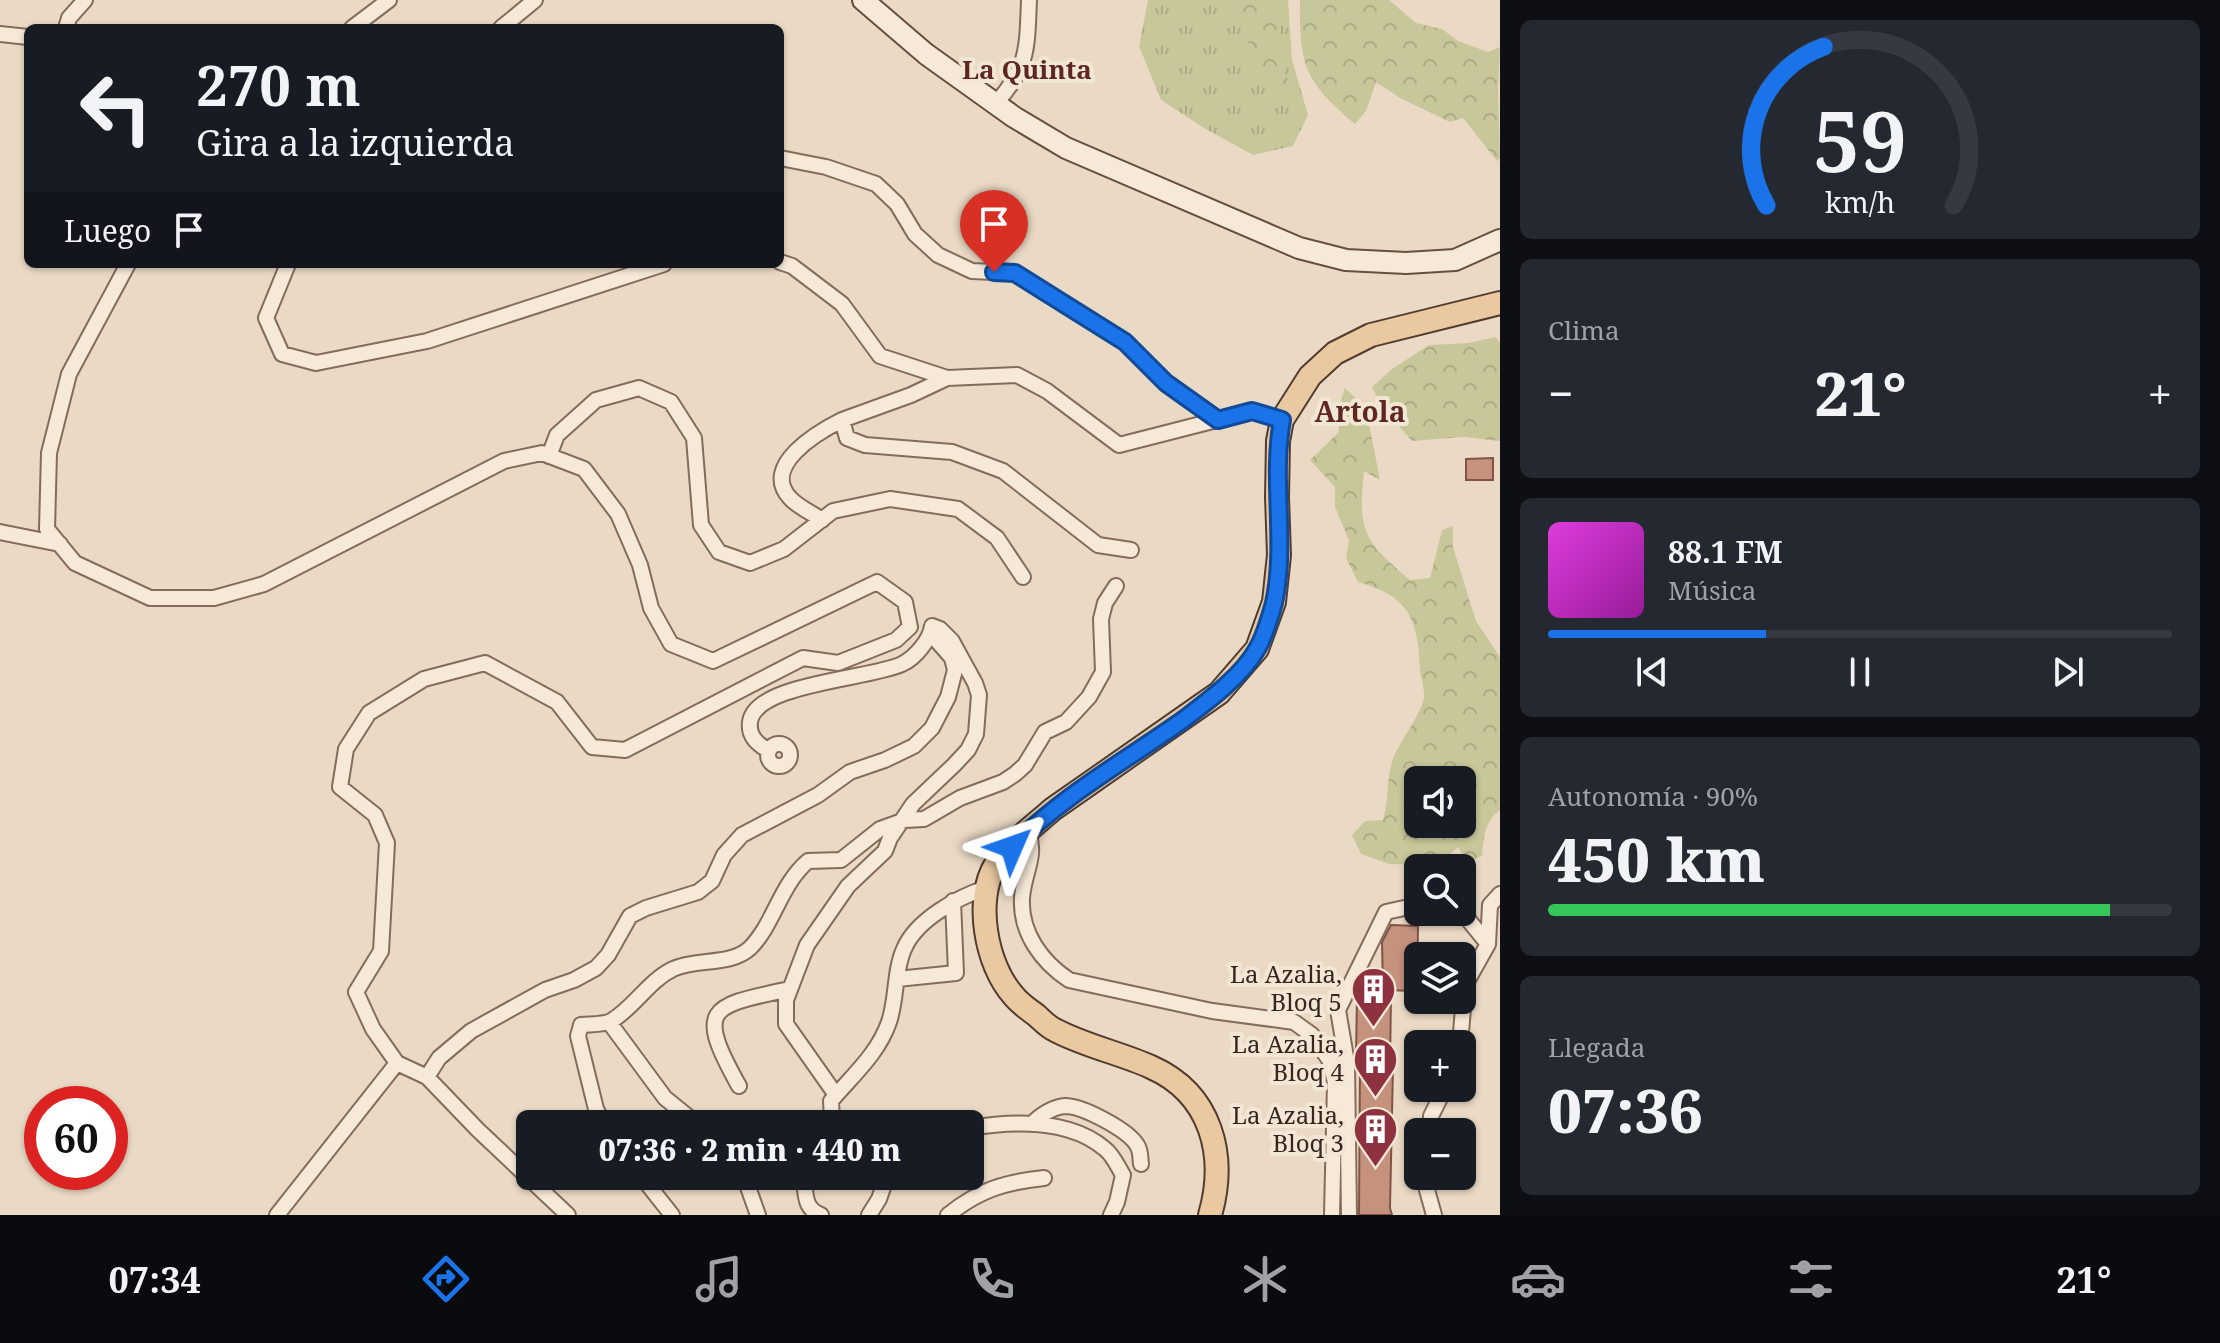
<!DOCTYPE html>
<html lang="es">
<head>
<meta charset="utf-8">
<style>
	body { margin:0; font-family:"Noto Serif",serif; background:#242831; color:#f1f3f6; height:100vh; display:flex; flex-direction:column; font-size:30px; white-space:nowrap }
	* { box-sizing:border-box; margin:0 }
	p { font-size:26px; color:#9ea1a6 }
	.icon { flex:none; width:44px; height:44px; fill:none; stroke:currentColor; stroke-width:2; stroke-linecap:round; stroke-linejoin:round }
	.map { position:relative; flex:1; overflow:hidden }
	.side { display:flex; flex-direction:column; gap:20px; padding:20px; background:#0d0f14; width:720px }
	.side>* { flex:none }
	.guide { position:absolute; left:24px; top:24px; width:760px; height:244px; border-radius:12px; box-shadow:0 2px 6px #0004; background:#171b24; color:#f1f3f6; overflow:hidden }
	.controls { position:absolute; left:1404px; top:766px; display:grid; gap:16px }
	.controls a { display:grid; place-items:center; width:72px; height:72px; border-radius:12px; background:#171b24; box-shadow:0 2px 6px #0004; font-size:40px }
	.speed { position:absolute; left:24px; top:1086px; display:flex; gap:16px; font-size:40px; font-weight:700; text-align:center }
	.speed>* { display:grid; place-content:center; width:104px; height:104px; border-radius:50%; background:#171b24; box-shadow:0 2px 6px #0004; line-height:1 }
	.speed .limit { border:12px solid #d22; background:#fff; color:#111 }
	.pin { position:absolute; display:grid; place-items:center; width:68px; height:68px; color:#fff; margin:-82px -34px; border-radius:50% 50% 50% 0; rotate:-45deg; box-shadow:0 0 8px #0007 }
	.pin .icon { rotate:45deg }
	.me { position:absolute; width:88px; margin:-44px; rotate:47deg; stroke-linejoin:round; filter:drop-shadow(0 0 6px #0008) }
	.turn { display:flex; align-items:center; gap:28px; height:168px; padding:0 40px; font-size:36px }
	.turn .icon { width:104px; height:104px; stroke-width:2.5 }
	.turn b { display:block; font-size:56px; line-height:68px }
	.then { display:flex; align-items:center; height:76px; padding:0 40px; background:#0003; gap:16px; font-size:30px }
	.big { font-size:60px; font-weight:800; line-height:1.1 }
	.side .card { flex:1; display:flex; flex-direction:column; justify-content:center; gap:12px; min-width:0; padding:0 28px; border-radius:12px; background:#242831 }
	.side .dial { align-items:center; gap:0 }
	.dial svg { height:208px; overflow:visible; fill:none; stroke:#363941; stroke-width:7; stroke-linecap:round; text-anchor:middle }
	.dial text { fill:#f1f3f6; stroke:none }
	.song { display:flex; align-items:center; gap:24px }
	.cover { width:96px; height:96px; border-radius:12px; background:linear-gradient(135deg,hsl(300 70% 55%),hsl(300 70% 35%)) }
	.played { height:8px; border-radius:4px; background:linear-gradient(90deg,#1a73e8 35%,#363941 35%) }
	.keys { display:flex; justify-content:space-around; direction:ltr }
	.heat { display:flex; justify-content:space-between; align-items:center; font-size:44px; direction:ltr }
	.charge { height:12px; border-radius:6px; background:linear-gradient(90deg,#34c759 90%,#363941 0) }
	.trip { position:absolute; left:516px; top:1110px; width:468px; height:80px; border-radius:12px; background:#171b24; box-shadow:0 2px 6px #0004; font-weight:800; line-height:80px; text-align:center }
	.tabs { display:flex; height:128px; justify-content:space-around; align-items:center; background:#090b0e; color:#9ea1a6 }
	.tabs .icon { width:56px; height:56px }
	.tabs .current { color:#1a73e8 }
	.tabs b { font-size:36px; color:#f1f3f6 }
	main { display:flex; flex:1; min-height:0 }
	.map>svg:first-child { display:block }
	.grass { fill:url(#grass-tufts) }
	.forest { fill:url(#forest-crowns); fill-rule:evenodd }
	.building { fill:#c5927e; stroke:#815445; stroke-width:2 }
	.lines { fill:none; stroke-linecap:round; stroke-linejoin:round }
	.street-casing { stroke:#846c5d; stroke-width:18 }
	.secondary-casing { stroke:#664e40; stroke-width:24 }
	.primary-casing { stroke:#523c31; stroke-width:26 }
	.street { stroke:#f6e9d8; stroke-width:14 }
	.secondary { stroke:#f6e9d8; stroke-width:20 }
	.primary { stroke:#eac9a0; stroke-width:22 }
	.route-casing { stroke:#114b97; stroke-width:20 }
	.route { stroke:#1a73e8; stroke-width:14 }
	.labels { text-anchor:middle; stroke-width:8; stroke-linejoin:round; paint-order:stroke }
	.poi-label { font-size:24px; fill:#35271f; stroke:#f2e6d4; text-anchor:end }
	.neighbourhood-label { font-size:26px; font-weight:bold; fill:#5e2722; stroke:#f2e6d4 }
	.quarter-label { font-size:28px; font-weight:bold; fill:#5e2722; stroke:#f2e6d4 }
</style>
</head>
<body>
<main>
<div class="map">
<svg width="1500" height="1215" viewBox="0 0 1500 1215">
	<defs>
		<pattern id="grass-tufts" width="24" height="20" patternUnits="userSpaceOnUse" patternTransform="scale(2)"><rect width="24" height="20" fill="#c8c79a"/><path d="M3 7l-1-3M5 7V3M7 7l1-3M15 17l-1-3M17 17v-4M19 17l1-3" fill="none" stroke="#acab84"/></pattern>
		<pattern id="forest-crowns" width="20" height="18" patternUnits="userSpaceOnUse" patternTransform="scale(2)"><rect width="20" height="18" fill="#c8c79a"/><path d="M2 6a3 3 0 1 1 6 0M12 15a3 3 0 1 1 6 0" fill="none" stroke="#acab84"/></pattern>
	</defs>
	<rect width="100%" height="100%" fill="#eadac5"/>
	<path class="grass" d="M1148 0H1288L1292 60 1308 115 1293 146 1253 155 1204 128 1161 100 1139 46Z"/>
	<path class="forest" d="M1238 0H1275L1283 66 1292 93 1282 97 1255 60 1243 28Z
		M1300 0H1389L1416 23 1442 29 1458 41 1488 52 1500 47 1498 89 1500 159 1497 161 1463 118 1450 122 1400 98 1376 82 1366 111 1355 124C1304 81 1299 65 1300 0Z
		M1495 337 1500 342V441L1464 437 1412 441 1382 407 1372 387 1392 369 1429 345 1469 343Z
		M1345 388 1366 408 1380 480 1364 471C1358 532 1363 540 1410 580L1430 578 1442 530 1453 526V547L1476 621 1500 657V810C1484 821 1484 838 1482 856L1467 862 1458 847 1440 863 1420 865 1389 864 1361 854 1352 835 1365 821 1383 820C1389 800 1386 778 1393 759 1399 743 1422 712 1424 698 1425 689 1420 677 1420 668 1418 618 1408 596 1358 582L1346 558 1349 540 1335 507V487L1310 460 1339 432 1338 410ZM1418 780H1462V824H1418Z"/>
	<path class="building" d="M1493 458V480H1466V459Z
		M1391 925 1418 926 1417 991 1383 990 1382 942Z
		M1357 995 1391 996 1390 1066H1393L1390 1208 1392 1215H1359L1360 1059 1356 1057Z"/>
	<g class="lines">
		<defs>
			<path id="street" d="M66 28 69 18 85 0
				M352 28 389 0
				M501 28 535 0
				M0 34 28 37
				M996 103C1029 67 1027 47 1029 0
				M780 158 826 167 876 184 897 204 915 234 938 255 972 271 1015 273 1125 342 1166 383 1218 420
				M780 262 792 266 842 304 880 356 947 378 1017 375 1047 391 1119 445 1252 411 1282 420
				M128 264 69 374 49 453 47 529 75 563 150 598H214L264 584 504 461 542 453 584 469 618 514 640 565 651 608 671 644 713 661 877 582 905 602 910 627 896 640 838 663 803 658 625 750 592 747 557 702 485 663 424 679 369 713 346 749 340 787 375 815 387 843 381 951 356 992 373 1029 397 1063 427 1077 478 1130 568 1215
				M288 264 266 318 282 354 316 363 427 341 664 264
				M947 378 911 395 842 420 847 438 865 445 952 452 1003 471 1098 545 1131 550
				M549 456 557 435 596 400 639 388 671 402 694 438 701 525 719 552 750 563 784 549 833 511 890 499 958 509 997 538 1023 577
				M822 520C812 513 798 507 790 498 760 466 818 432 842 420
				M0 532 60 544
				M768 755a11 11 0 1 1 22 0a11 11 0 1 1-22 0Z
				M769 751C758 744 748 737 750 722 755 683 871 679 902 664 915 658 930 640 932 626L940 629 952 641 975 683 979 695 976 734 968 750 954 765 913 804 890 838 885 851 848 886 807 945 786 1000V1024L836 1095
				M1028 831C1037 857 1024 872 1022 898 1020 933 1042 962 1069 980L1212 1011 1294 1022 1312 1035 1330 1061 1335 1083 1332 1215
				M1488 944 1490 905 1500 894
				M897 979 956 973 953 901
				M609 1022 665 1098 697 1124
				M1460 1044 1465 985 1488 944 1462 912
				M427 1077 439 1058 471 1031 545 990 574 980 596 968 608 955 630 916 646 908 698 892 712 881 724 855 742 835 818 795 850 772 885 760 914 746 932 728 948 697 955 670 952 658 931 634
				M739 1086C694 1006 711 1006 790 989
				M604 1124 596 1109 578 1036 581 1025C590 1024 603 1025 611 1021 634 1008 648 981 673 969 696 958 731 966 750 948 774 924 780 885 808 861L841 860 880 829 905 820 924 819 960 798 1003 782 1015 774 1025 765 1045 732 1066 722 1089 697 1103 672 1101 619 1105 603 1116 586
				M764 1124 770 1120 776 1124
				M840 1124 832 1119 831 1101C852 1076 878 1054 889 1022 897 999 894 971 904 949 916 920 958 897 986 888
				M1032 1124C1040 1115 1053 1107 1065 1106 1083 1106 1128 1130 1137 1145 1141 1151 1140 1157 1141 1164
				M970 1128C1013 1121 1069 1118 1105 1149 1113 1155 1118 1167 1123 1175L1117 1202 1111 1215
				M1430 1132 1431 1116 1445 1088
				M641 1176 672 1215
				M744 1176 758 1215
				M803 1176C807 1192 802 1208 821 1215
				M1428 1176 1427 1190 1434 1215
				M277 1215 397 1063
				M869 1215 879 1199 887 1176
				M948 1215C979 1190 1005 1182 1044 1178
				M1349 1215 1347 1063 1338 1010 1386 912 1418 905"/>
			<path id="secondary" d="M863 0 926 54 1014 117 1066 148 1299 248 1346 260 1406 263 1455 260 1500 240"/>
			<path id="primary" d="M1210 1215C1227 1156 1212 1094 1151 1067 1120 1053 1085 1046 1055 1030 1048 1027 1042 1020 1036 1015 1028 1009 1019 1003 1013 995 986 965 974 899 996 864 1008 845 1036 824 1053 809L1219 693 1257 649 1274 602 1279 555 1277 497 1278 441 1282 420 1310 376 1335 353 1371 335 1500 303"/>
		</defs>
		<use href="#street" class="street-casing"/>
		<use href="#secondary" class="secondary-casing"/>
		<use href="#primary" class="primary-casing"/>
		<use href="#street" class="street"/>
		<use href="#secondary" class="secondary"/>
		<use href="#primary" class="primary"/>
	</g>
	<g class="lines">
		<defs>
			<path id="route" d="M994 272 1015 273 1125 342 1166 383 1218 420 1252 411 1282 420C1271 481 1287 543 1274 603 1270 617 1265 636 1257 649 1242 676 1208 701 1183 720 1125 761 1062 796 1012 847"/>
		</defs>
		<use href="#route" class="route-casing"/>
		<use href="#route" class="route"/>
	</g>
	<defs>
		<symbol id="building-pin" viewBox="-11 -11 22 30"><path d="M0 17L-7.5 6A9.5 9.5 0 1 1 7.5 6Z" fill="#8e323f" stroke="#f2e6d4"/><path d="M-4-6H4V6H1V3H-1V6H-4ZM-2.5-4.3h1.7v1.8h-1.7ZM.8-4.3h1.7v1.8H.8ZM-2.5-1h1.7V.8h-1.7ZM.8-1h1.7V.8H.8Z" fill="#fff"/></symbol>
	</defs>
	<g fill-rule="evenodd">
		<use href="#building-pin" x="1348" y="964" width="51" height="69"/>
		<use href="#building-pin" x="1350" y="1034" width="51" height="69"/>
		<use href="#building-pin" x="1350" y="1104" width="51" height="69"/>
	</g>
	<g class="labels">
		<g class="poi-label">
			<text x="1342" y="983">La Azalia,<tspan x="1342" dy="28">Bloq 5</tspan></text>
			<text x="1344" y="1053">La Azalia,<tspan x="1344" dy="28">Bloq 4</tspan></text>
			<text x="1344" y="1124">La Azalia,<tspan x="1344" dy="28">Bloq 3</tspan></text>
		</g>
		<g class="neighbourhood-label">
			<text x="1027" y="79">La Quinta</text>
		</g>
		<g class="quarter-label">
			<text x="1360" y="422">Artola</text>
		</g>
	</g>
</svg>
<div class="controls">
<a><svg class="icon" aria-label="sound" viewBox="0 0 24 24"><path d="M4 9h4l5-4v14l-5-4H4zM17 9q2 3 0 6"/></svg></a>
<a><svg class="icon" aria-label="search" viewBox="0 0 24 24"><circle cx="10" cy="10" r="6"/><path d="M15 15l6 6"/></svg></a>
<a><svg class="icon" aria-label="layers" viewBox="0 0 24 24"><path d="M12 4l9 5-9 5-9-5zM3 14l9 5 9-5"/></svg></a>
<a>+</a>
<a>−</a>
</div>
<div class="speed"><div class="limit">60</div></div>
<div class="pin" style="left:994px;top:272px;background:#d93025"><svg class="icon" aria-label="arrive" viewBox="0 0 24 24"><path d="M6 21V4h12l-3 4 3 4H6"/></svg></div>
<svg class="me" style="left:1012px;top:847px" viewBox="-20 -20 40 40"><path d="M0-17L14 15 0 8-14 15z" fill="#1a73e8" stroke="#fff" stroke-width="4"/></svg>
<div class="trip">07:36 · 2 min · 440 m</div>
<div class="guide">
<div class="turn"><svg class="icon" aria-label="left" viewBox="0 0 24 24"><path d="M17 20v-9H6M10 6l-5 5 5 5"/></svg><div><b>270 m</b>Gira a la izquierda</div></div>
<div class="then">Luego<svg class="icon" aria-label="arrive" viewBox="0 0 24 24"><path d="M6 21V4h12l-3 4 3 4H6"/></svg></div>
</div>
</div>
<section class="side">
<div class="card dial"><svg viewBox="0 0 100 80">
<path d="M14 69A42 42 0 1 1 86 69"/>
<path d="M14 69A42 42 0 0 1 36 8" stroke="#1a73e8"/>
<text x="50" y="56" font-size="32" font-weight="700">59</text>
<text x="50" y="72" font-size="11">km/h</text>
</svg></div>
<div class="card"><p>Clima</p>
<div class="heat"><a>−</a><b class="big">21°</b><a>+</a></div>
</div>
<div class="card">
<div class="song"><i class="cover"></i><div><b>88.1 FM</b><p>Música</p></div></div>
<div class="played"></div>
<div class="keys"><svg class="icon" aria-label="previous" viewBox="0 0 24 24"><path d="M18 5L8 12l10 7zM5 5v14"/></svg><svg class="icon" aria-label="pause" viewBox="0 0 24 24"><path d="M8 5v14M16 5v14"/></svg><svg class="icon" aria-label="next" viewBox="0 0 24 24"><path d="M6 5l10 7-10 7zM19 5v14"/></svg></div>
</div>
<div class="card"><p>Autonomía · 90%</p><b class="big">450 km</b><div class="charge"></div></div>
<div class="card"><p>Llegada</p><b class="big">07:36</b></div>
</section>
</main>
<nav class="tabs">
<b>07:34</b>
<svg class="icon current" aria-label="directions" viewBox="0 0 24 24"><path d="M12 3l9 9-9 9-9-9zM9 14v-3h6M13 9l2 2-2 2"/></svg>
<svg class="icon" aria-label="music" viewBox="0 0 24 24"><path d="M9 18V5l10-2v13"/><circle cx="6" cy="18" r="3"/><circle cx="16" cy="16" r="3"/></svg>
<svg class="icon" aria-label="phone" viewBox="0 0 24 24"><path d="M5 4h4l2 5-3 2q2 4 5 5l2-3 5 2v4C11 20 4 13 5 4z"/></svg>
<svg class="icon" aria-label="climate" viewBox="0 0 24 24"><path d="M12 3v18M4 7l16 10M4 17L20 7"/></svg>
<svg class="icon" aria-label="car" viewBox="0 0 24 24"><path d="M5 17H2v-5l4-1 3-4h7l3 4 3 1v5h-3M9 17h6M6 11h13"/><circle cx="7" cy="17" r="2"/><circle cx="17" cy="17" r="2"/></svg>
<svg class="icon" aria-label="filters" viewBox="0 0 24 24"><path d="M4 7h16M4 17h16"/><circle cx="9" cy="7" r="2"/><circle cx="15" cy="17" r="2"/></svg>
<b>21°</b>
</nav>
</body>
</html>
